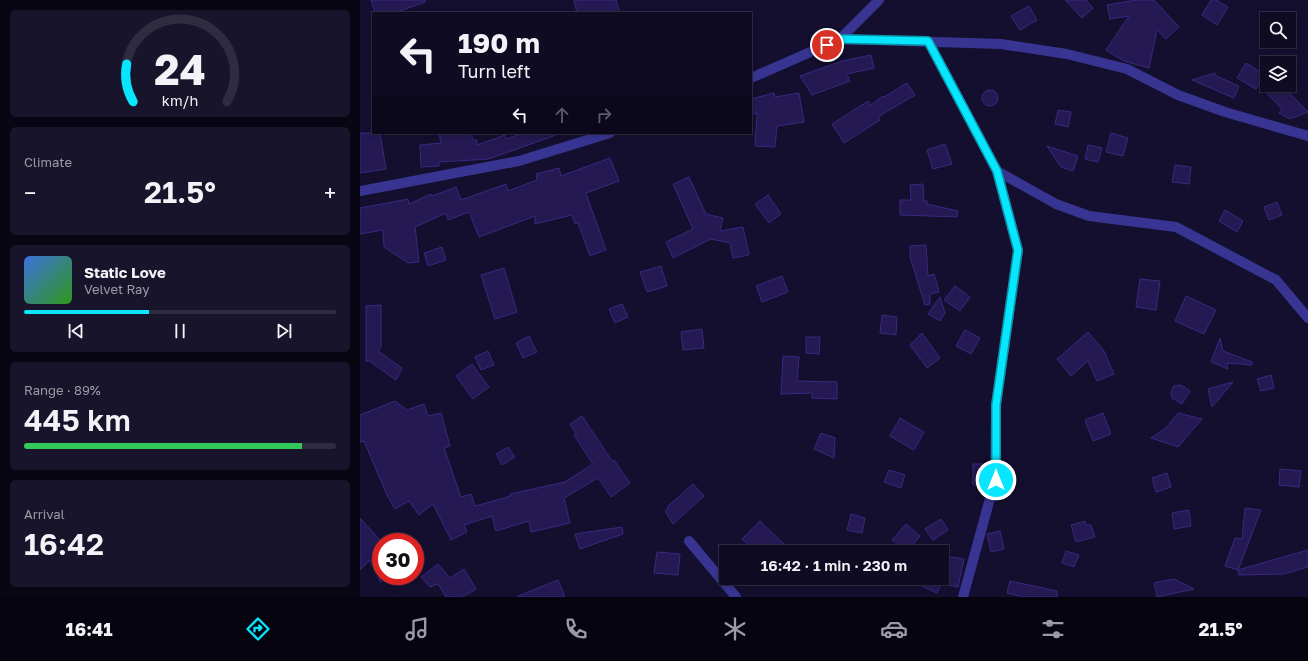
<!DOCTYPE html>
<html lang="en">
<head>
<meta charset="utf-8">
<style>
	body { margin:0; font-family:"Golos Text",sans-serif; background:#18142b; color:#f1f3f6; height:100vh; display:flex; flex-direction:column; font-size:15px; white-space:nowrap }
	* { box-sizing:border-box; margin:0 }
	p { font-size:13px; color:#9b9ba6 }
	.icon { flex:none; width:22px; height:22px; fill:none; stroke:currentColor; stroke-width:2; stroke-linecap:round; stroke-linejoin:round }
	.map { position:relative; flex:1; overflow:hidden }
	.drawer { display:flex; flex-direction:column; gap:10px; padding:10px; background:#080613; width:360px }
	.drawer>* { flex:none }
	.hud { position:absolute; left:12px; top:12px; width:380px; height:122px; border-radius:0px; box-shadow:0 2px 6px #0003,0 0 0 1px #2f2b41; background:#0f0b23; color:#f1f3f6; overflow:hidden }
	.buttons { position:absolute; left:900px; top:12px; display:grid; gap:8px }
	.buttons a { display:grid; place-items:center; width:36px; height:36px; border-radius:0px; background:#0f0b23; box-shadow:0 2px 6px #0003,0 0 0 1px #2f2b41; font-size:20px }
	.speed { position:absolute; left:12px; top:533px; display:flex; gap:8px; font-size:20px; font-weight:700; text-align:center }
	.speed>* { display:grid; place-content:center; width:52px; height:52px; border-radius:50%; background:#0f0b23; box-shadow:0 2px 6px #0003,0 0 0 1px #2f2b41; line-height:1 }
	.speed .limit { border:6px solid #d22; background:#fff; color:#111 }
	.pin { position:absolute; display:grid; place-items:center; width:34px; height:34px; color:#fff; margin:-17px; border:2px solid #fff; border-radius:50%; box-shadow:0 1px 4px #0007 }
	.me { position:absolute; width:44px; margin:-22px; rotate:0deg; stroke-linejoin:round; filter:drop-shadow(0 0 3px #0008) }
	.turn { display:flex; align-items:center; gap:14px; height:84px; padding:0 20px; font-size:18px }
	.turn .icon { width:52px; height:52px; stroke-width:2.5 }
	.turn b { display:block; font-size:28px; line-height:34px }
	.lanes { display:flex; align-items:center; height:38px; padding:0 20px; background:#0003; justify-content:center; gap:20px; direction:ltr }
	.lanes .off { opacity:.35 }
	.big { font-size:30px; font-weight:600; line-height:1.1 }
	.drawer .widget { flex:1; display:flex; flex-direction:column; justify-content:center; gap:6px; min-width:0; padding:0 14px; border-radius:6px; background:#18142b }
	.drawer .dial { align-items:center; gap:0 }
	.dial svg { height:104px; overflow:visible; fill:none; stroke:#2f2b41; stroke-width:7; stroke-linecap:round; text-anchor:middle }
	.dial text { fill:#f1f3f6; stroke:none }
	.song { display:flex; align-items:center; gap:12px }
	.cover { width:48px; height:48px; border-radius:6px; background:linear-gradient(135deg,hsl(220 70% 55%),hsl(110 70% 35%)) }
	.played { height:4px; border-radius:2px; background:linear-gradient(90deg,#08e6ff 40%,#2f2b41 40%) }
	.keys { display:flex; justify-content:space-around; direction:ltr }
	.heat { display:flex; justify-content:space-between; align-items:center; font-size:22px; direction:ltr }
	.charge { height:6px; border-radius:3px; background:linear-gradient(90deg,#34c759 89%,#2f2b41 0) }
	.trip { position:absolute; left:359px; top:545px; width:230px; height:40px; border-radius:0px; background:#0f0b23; box-shadow:0 2px 6px #0003,0 0 0 1px #2f2b41; font-weight:600; line-height:40px; text-align:center }
	.tabs { display:flex; height:64px; justify-content:space-around; align-items:center; background:#06040e; color:#9b9ba6 }
	.tabs .icon { width:28px; height:28px }
	.tabs .current { color:#08e6ff }
	.tabs b { font-size:18px; color:#f1f3f6 }
	main { display:flex; flex:1; min-height:0 }
	.map>svg:first-child { display:block }
	.building { fill:#241952; stroke:#3a2880 }
	.lines { fill:none; stroke-linecap:round; stroke-linejoin:round }
	.minor { stroke:#383592; stroke-width:10 }
	.tertiary { stroke:#383592; stroke-width:10 }
	.route-casing { stroke:#0596a6; stroke-width:10 }
	.route { stroke:#08e6ff; stroke-width:7 }
</style>
</head>
<body>
<main>
<section class="drawer">
<div class="widget dial"><svg viewBox="0 0 100 80">
<path d="M14 69A42 42 0 1 1 86 69"/>
<path d="M14 69A42 42 0 0 1 9 40" stroke="#08e6ff"/>
<text x="50" y="56" font-size="32" font-weight="700">24</text>
<text x="50" y="72" font-size="11">km/h</text>
</svg></div>
<div class="widget"><p>Climate</p>
<div class="heat"><a>−</a><b class="big">21.5°</b><a>+</a></div>
</div>
<div class="widget">
<div class="song"><i class="cover"></i><div><b>Static Love</b><p>Velvet Ray</p></div></div>
<div class="played"></div>
<div class="keys"><svg class="icon" aria-label="previous" viewBox="0 0 24 24"><path d="M18 5L8 12l10 7zM5 5v14"/></svg><svg class="icon" aria-label="pause" viewBox="0 0 24 24"><path d="M8 5v14M16 5v14"/></svg><svg class="icon" aria-label="next" viewBox="0 0 24 24"><path d="M6 5l10 7-10 7zM19 5v14"/></svg></div>
</div>
<div class="widget"><p>Range · 89%</p><b class="big">445 km</b><div class="charge"></div></div>
<div class="widget"><p>Arrival</p><b class="big">16:42</b></div>
</section>
<div class="map">
<svg width="948" height="597" viewBox="0 0 948 597">
	<rect width="100%" height="100%" fill="#140f2f"/>
	<path class="building" d="M11 0H65V2L34 13H15Z
		M214 0H256L260 13H217Z
		M705 0H726L733 8 722 18Z
		M776 0H794L819 27 806 39 797 30 789 68 764 61 746 50 769 16 750 19 747 5Z
		M851 0H856L868 7 857 25 842 15Z
		M669 6 677 20 660 30 651 16Z
		M511 55 514 68 487 74 490 81 452 95 440 76 482 61Z
		M886 63 904 74 896 89 877 78Z
		M855 73 856 76 879 86 874 98 832 80Z
		M547 83 555 95 518 117 520 120 484 143 472 124 508 101 511 105 523 96 524 97Z
		M899 85H922L948 112 930 119 919 113 922 109Z
		M622 98a8 8 0 1 1 16 0a8 8 0 1 1-16 0Z
		M414 93 415 97 439 93 444 122 417 126 415 147 395 146 397 113 391 115V99Z
		M698 110 711 112 708 127 695 124Z
		M0 133H20L26 169 0 173Z
		M79 133H111L113 140H117V145L145 135 146 139 164 133H196V135L129 159 79 162V166L61 167 60 145 81 143Z
		M751 133 768 138 763 156 746 152Z
		M585 144 592 164 573 169 567 150Z
		M728 145 742 148 738 162 725 159Z
		M687 146 718 156 713 171 701 167Z
		M250 158 259 181 226 193 246 250 230 256 218 223 215 224 212 215 175 224V216L119 237 109 212 88 220 86 213 55 227 59 262 48 263 24 247 23 230 0 234V208L48 199 49 204 71 194 72 196 96 187 101 200 146 184 148 191 177 180 176 174 199 168 201 176Z
		M815 165 831 167 829 184 812 182Z
		M329 177 346 214 363 218 360 231 383 227 389 255 373 258 370 243 351 239 313 258 306 242 333 229 313 184Z
		M563 184 564 201H567V204L598 211 597 217 540 215V200H551L550 185Z
		M408 195 421 214 409 223 395 204Z
		M917 202 922 215 909 220 904 207Z
		M865 210 883 221 877 232 859 221Z
		M566 245 568 276 574 274 579 292 570 294V304L565 305 550 257V246Z
		M82 247 86 260 68 266 64 253Z
		M301 266 307 286 287 292 280 272Z
		M144 268 157 312 135 319 121 275Z
		M422 276 428 292 402 302 396 286Z
		M780 279 800 281 796 310 776 307Z
		M595 286 610 297 600 311 584 300Z
		M826 296 856 310 844 334 815 321Z
		M580 297 585 313 580 321 568 314Z
		M262 304 268 317 255 323 249 309Z
		M21 305V347L18 351 42 368 36 380 8 360 6 362V306Z
		M522 315 537 317 536 335 520 333Z
		M342 329 344 348 323 350 321 332Z
		M605 330 620 338 611 354 596 346Z
		M728 332 744 351 754 374 737 381 728 361 711 376 697 359Z
		M562 333 580 358 567 368 550 345Z
		M169 336 177 352 163 358 156 343Z
		M446 337H460L459 354 446 353Z
		M860 338 863 351 892 362V365L867 363 868 369 851 362Z
		M128 351 134 365 121 370 115 357Z
		M423 356 439 357 437 381 477 382V399L452 398V393L421 394Z
		M112 364 129 387 113 399 96 376Z
		M911 375 914 388 901 391 897 379Z
		M873 382 852 407 848 389Z
		M821 385 830 391 822 404 812 398 811 392 814 386Z
		M35 401 47 410 64 404 68 416 81 413 90 446 84 448 101 497 111 494 115 506 151 496 150 494 205 482 233 464 214 435 216 433 210 424 222 416 252 461 254 460 270 483 251 497 238 478 204 498 210 523 171 532 169 521 136 531 132 516 104 525 107 532 91 540 73 504 59 515 49 501 35 509 27 495 4 441 0 442V415Z
		M743 413 751 434 733 441 725 420Z
		M818 413 842 419 818 447 791 438 806 428Z
		M540 418 564 432 554 450 530 436Z
		M461 433 475 438 474 458 454 449Z
		M148 447 155 457 142 465 136 454Z
		M613 464H627L625 491 613 484Z
		M920 469 941 471 939 487 919 485Z
		M529 470 545 475 541 488 524 482Z
		M807 473 811 487 796 492 792 478Z
		M333 484 344 496 313 524 305 511 308 509 307 507Z
		M885 508 901 510 878 570 865 566 875 538 882 539Z
		M829 510 831 526 814 529 812 513Z
		M491 514 505 518 502 533 487 530Z
		M0 518 21 541V583L10 560 0 570Z
		M581 519 588 530 573 540 565 529Z
		M400 521 432 552H395L382 539Z
		M725 521 726 525H731L735 537 716 542 711 525Z
		M546 524 560 536 547 552 532 540Z
		M262 527 263 534 220 549 215 534Z
		M640 531 644 549 631 552 627 534Z
		M948 550V567L924 574 879 575 878 570Z
		M706 551 719 555 714 567 702 563Z
		M297 552 320 554 318 575 294 573Z
		M585 556 604 559 598 587 582 584V583L577 593 545 578H582Z
		M78 564 90 578 104 569 116 589 102 597H86L78 584 70 587 61 577Z
		M814 579 834 589 797 597 794 583Z
		M198 580 205 597H158V596Z
		M650 581 697 591V597H663L647 593Z"/>
	<g class="lines">
		<path class="minor" d="M480 39 641 44 707 54 767 69 818 95 865 112 948 136
			M568 41 637 171 658 251 636 405 635 480 603 597
			M637 171 696 204 729 216 816 227 916 280 948 318
			M329 541 376 597"/>
		<path class="tertiary" d="M391 78 480 39 519 0
			M0 191 159 161 250 133"/>
	</g>
	<g class="lines">
		<defs>
			<path id="route" d="M467 45 480 39 568 41 637 171 658 250 636 405V480"/>
		</defs>
		<use href="#route" class="route-casing"/>
		<use href="#route" class="route"/>
	</g>
</svg>
<div class="buttons">
<a><svg class="icon" aria-label="search" viewBox="0 0 24 24"><circle cx="10" cy="10" r="6"/><path d="M15 15l6 6"/></svg></a>
<a><svg class="icon" aria-label="layers" viewBox="0 0 24 24"><path d="M12 4l9 5-9 5-9-5zM3 14l9 5 9-5"/></svg></a>
</div>
<div class="speed"><div class="limit">30</div></div>
<div class="pin" style="left:467px;top:45px;background:#d93025"><svg class="icon" aria-label="arrive" viewBox="0 0 24 24"><path d="M6 21V4h12l-3 4 3 4H6"/></svg></div>
<svg class="me" style="left:636px;top:480px" viewBox="-20 -20 40 40"><circle r="17" fill="#08e6ff" stroke="#fff" stroke-width="3"/><path d="M0-11L8 9 0 5-8 9z" fill="#fff"/></svg>
<div class="trip">16:42 · 1 min · 230 m</div>
<div class="hud">
<div class="turn"><svg class="icon" aria-label="left" viewBox="0 0 24 24"><path d="M17 20v-9H6M10 6l-5 5 5 5"/></svg><div><b>190 m</b>Turn left</div></div>
<div class="lanes"><svg class="icon" aria-label="left" viewBox="0 0 24 24"><path d="M17 20v-9H6M10 6l-5 5 5 5"/></svg><svg class="icon off" aria-label="ahead" viewBox="0 0 24 24"><path d="M12 20V5M6 11l6-6 6 6"/></svg><svg class="icon off" aria-label="right" viewBox="0 0 24 24"><path d="M7 20v-9h11M14 6l5 5-5 5"/></svg></div>
</div>
</div>
</main>
<nav class="tabs">
<b>16:41</b>
<svg class="icon current" aria-label="directions" viewBox="0 0 24 24"><path d="M12 3l9 9-9 9-9-9zM9 14v-3h6M13 9l2 2-2 2"/></svg>
<svg class="icon" aria-label="music" viewBox="0 0 24 24"><path d="M9 18V5l10-2v13"/><circle cx="6" cy="18" r="3"/><circle cx="16" cy="16" r="3"/></svg>
<svg class="icon" aria-label="phone" viewBox="0 0 24 24"><path d="M5 4h4l2 5-3 2q2 4 5 5l2-3 5 2v4C11 20 4 13 5 4z"/></svg>
<svg class="icon" aria-label="climate" viewBox="0 0 24 24"><path d="M12 3v18M4 7l16 10M4 17L20 7"/></svg>
<svg class="icon" aria-label="car" viewBox="0 0 24 24"><path d="M5 17H2v-5l4-1 3-4h7l3 4 3 1v5h-3M9 17h6M6 11h13"/><circle cx="7" cy="17" r="2"/><circle cx="17" cy="17" r="2"/></svg>
<svg class="icon" aria-label="filters" viewBox="0 0 24 24"><path d="M4 7h16M4 17h16"/><circle cx="9" cy="7" r="2"/><circle cx="15" cy="17" r="2"/></svg>
<b>21.5°</b>
</nav>
</body>
</html>
